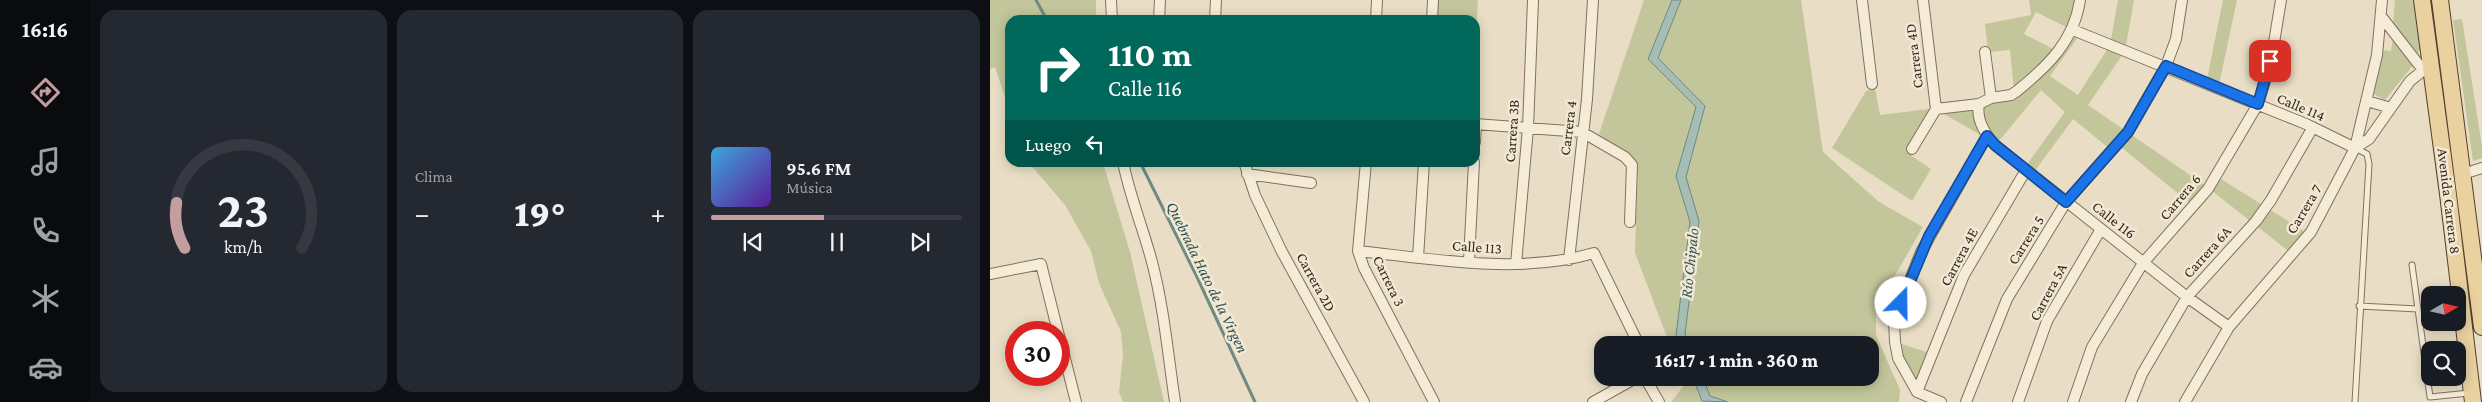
<!DOCTYPE html>
<html lang="es">
<head>
<meta charset="utf-8">
<style>
	body { margin:0; font-family:"Crimson Pro",serif; background:#242831; color:#f1f3f6; height:100vh; display:flex; flex-direction:column; font-size:19px; white-space:nowrap }
	* { box-sizing:border-box; margin:0 }
	p { font-size:16px; color:#9ea1a6 }
	.icon { flex:none; width:28px; height:28px; fill:none; stroke:currentColor; stroke-width:2; stroke-linecap:round; stroke-linejoin:round }
	.map { position:relative; flex:1; overflow:hidden }
	.sheet { display:flex; flex-direction:column; gap:10px; padding:10px; background:#0d0f14; width:900px }
	.sheet>* { flex:none }
	.hud { position:absolute; left:15px; top:15px; width:475px; height:152px; border-radius:15px; box-shadow:0 2px 12px #0003; background:#00695c; color:#fff; overflow:hidden }
	.needle { width:32px; rotate:81deg }
	.controls { position:absolute; left:1431px; top:286px; display:grid; gap:10px }
	.controls a { display:grid; place-items:center; width:45px; height:45px; border-radius:10px; background:#171b24; box-shadow:0 2px 12px #0003; font-size:25px }
	.speed { position:absolute; left:15px; top:321px; display:flex; gap:10px; font-size:25px; font-weight:700; text-align:center }
	.speed>* { display:grid; place-content:center; width:65px; height:65px; border-radius:50%; background:#171b24; box-shadow:0 2px 12px #0003; line-height:1 }
	.speed .limit { border:8px solid #d22; background:#fff; color:#111 }
	.pin { position:absolute; display:grid; place-items:center; width:42px; height:42px; color:#fff; margin:-21px; border-radius:10px; box-shadow:0 2px 8px #0006 }
	.me { position:absolute; width:55px; margin:-28px; rotate:22deg; stroke-linejoin:round; filter:drop-shadow(0 0 4px #0008) }
	.turn { display:flex; align-items:center; gap:18px; height:105px; padding:0 20px; font-size:22px }
	.turn .icon { width:65px; height:65px; stroke-width:2.5 }
	.turn b { display:block; font-size:35px; line-height:42px }
	.then { display:flex; align-items:center; height:48px; padding:0 20px; background:#0003; gap:10px; font-size:19px }
	.big { font-size:38px; font-weight:800; line-height:1.1 }
	.sheet .tile { flex:1; display:flex; flex-direction:column; justify-content:center; gap:8px; min-width:0; padding:0 18px; border-radius:15px; background:#242831 }
	.sheet .dial { align-items:center; gap:0 }
	.dial svg { height:130px; overflow:visible; fill:none; stroke:#363941; stroke-width:7; stroke-linecap:round; text-anchor:middle }
	.dial text { fill:#f1f3f6; stroke:none }
	.song { display:flex; align-items:center; gap:15px }
	.cover { width:60px; height:60px; border-radius:8px; background:linear-gradient(135deg,hsl(200 70% 55%),hsl(270 70% 35%)) }
	.played { height:5px; border-radius:2px; background:linear-gradient(90deg,#c49d9f 45%,#363941 45%) }
	.keys { display:flex; justify-content:space-around; direction:ltr }
	.heat { display:flex; justify-content:space-between; align-items:center; font-size:28px; direction:ltr }
	.sheet .tiles { flex:1; display:grid; gap:10px; grid-template-columns:repeat(3,1fr) }
	.trip { position:absolute; left:604px; top:336px; width:285px; height:50px; border-radius:15px; background:#171b24; box-shadow:0 2px 12px #0003; font-weight:800; line-height:50px; text-align:center }
	main { display:flex; flex:1; min-height:0 }
	.dock { display:flex; flex-direction:column; width:90px; justify-content:space-around; align-items:center; background:#090b0e; color:#9ea1a6 }
	.dock .icon { width:35px; height:35px }
	.dock .selected { color:#c49d9f }
	.dock b { font-size:22px; color:#f1f3f6 }
	.map>svg:first-child { display:block }
	.green { fill:#c2c69a; fill-rule:evenodd }
	.water { fill:#a6bdb6; stroke:#6e8a83 }
	.lines { fill:none; stroke-linecap:round; stroke-linejoin:round }
	.stream { stroke:#6e8a83; stroke-width:3 }
	.service-casing { stroke:#83705d; stroke-width:7 }
	.minor-casing { stroke:#83705d; stroke-width:12 }
	.primary-casing { stroke:#513f31; stroke-width:18 }
	.service { stroke:#f5ecd7; stroke-width:5 }
	.minor { stroke:#f5ecd7; stroke-width:10 }
	.primary { stroke:#e9d1a0; stroke-width:16 }
	.route-casing { stroke:#114b97; stroke-width:12 }
	.route { stroke:#1a73e8; stroke-width:9 }
	.labels { text-anchor:middle; stroke-width:5; stroke-linejoin:round; paint-order:stroke }
	.street-label { font-size:15px; fill:#34291f; stroke:#f2e8d4 }
	.water-label { font-size:16px; font-style:italic; fill:#305250; stroke:#f2e8d4 }
</style>
</head>
<body>
<main>
<nav class="dock">
<b>16:16</b>
<svg class="icon selected" aria-label="directions" viewBox="0 0 24 24"><path d="M12 3l9 9-9 9-9-9zM9 14v-3h6M13 9l2 2-2 2"/></svg>
<svg class="icon" aria-label="music" viewBox="0 0 24 24"><path d="M9 18V5l10-2v13"/><circle cx="6" cy="18" r="3"/><circle cx="16" cy="16" r="3"/></svg>
<svg class="icon" aria-label="phone" viewBox="0 0 24 24"><path d="M5 4h4l2 5-3 2q2 4 5 5l2-3 5 2v4C11 20 4 13 5 4z"/></svg>
<svg class="icon" aria-label="climate" viewBox="0 0 24 24"><path d="M12 3v18M4 7l16 10M4 17L20 7"/></svg>
<svg class="icon" aria-label="car" viewBox="0 0 24 24"><path d="M5 17H2v-5l4-1 3-4h7l3 4 3 1v5h-3M9 17h6M6 11h13"/><circle cx="7" cy="17" r="2"/><circle cx="17" cy="17" r="2"/></svg>
</nav>
<section class="sheet">
<div class="tiles">
<div class="tile dial"><svg viewBox="0 0 100 80">
<path d="M14 69A42 42 0 1 1 86 69"/>
<path d="M14 69A42 42 0 0 1 9 41" stroke="#c49d9f"/>
<text x="50" y="56" font-size="32" font-weight="700">23</text>
<text x="50" y="72" font-size="11">km/h</text>
</svg></div>
<div class="tile"><p>Clima</p>
<div class="heat"><a>−</a><b class="big">19°</b><a>+</a></div>
</div>
<div class="tile">
<div class="song"><i class="cover"></i><div><b>95.6 FM</b><p>Música</p></div></div>
<div class="played"></div>
<div class="keys"><svg class="icon" aria-label="previous" viewBox="0 0 24 24"><path d="M18 5L8 12l10 7zM5 5v14"/></svg><svg class="icon" aria-label="pause" viewBox="0 0 24 24"><path d="M8 5v14M16 5v14"/></svg><svg class="icon" aria-label="next" viewBox="0 0 24 24"><path d="M6 5l10 7-10 7zM19 5v14"/></svg></div>
</div>
</div>
</section>
<div class="map">
<svg width="1492" height="402" viewBox="0 0 1492 402">
	<rect width="100%" height="100%" fill="#e9dec5"/>
	<path class="green" d="M0 0H106V20H20V112L5 67 0 69Z
		M448 0H488L486 31 485 20H446Z
		M654 0H811L833 152 889 202 933 227 886 308V335L910 390 909 402H681L695 384 693 378H880V345H680L645 253 648 164 609 134Z
		M1039 0H1086L1080 29 1091 33 1060 76 1088 95 1120 45 1128 0H1144L1135 51 1098 105 1216 186 1223 174 1317 233 1301 253 1217 187 1201 204 1126 143 1120 149 1083 119 1041 176 1033 170 1075 112 1051 90 1004 147 996 138 945 109 916 152 941 169 922 201 842 148 876 91 885 88 890 115 988 103 1024 90 1020 50 998 52 995 24 1041 15ZM1046 12 1080 29 1067 51 1034 34Z
		M1233 0H1247L1228 89 1216 84Z
		M1405 0H1423L1430 50 1427 54 1403 25Z
		M1472 19 1492 147V158L1483 161 1463 20Z
		M1403 38 1424 64 1395 100 1384 94 1392 50 1401 51Z
		M39 163H113L140 252 174 402H133L129 392 133 355 131 332 109 283 101 251 75 205Z
		M902 341 940 353 926 385Z"/>
	<path class="water" d="M682 0H691L668 58 715 106 696 177 709 221 695 334 700 345H690L686 335 700 222 686 176 706 107 658 59Z
		M703 378H713L720 396 738 402 712 401Z"/>
	<g class="lines">
		<path class="stream" d="M46 0 57 20
			M150 162 207 277 265 402"/>
		<defs>
			<path id="service" d="M1422 265 1440 397 1479 393
				M1369 306 1428 309
				M1365 402 1379 164 1377 154 1365 148"/>
			<path id="minor" d="M121 0 122 20
				M872 0 882 84
				M933 0 946 109
				M1391 16 1433 70
				M169 20 170 0
				M225 20 226 0
				M386 20 387 0
				M442 20 443 0
				M1083 30 1316 124 1365 148 1379 139 1420 81 1441 64
				M995 52 1001 98
				M1377 101 1401 108
				M989 104C986 119 995 134 1005 145L1197 297 1239 327
				M946 109 989 104 1001 98 1021 95 1027 91C1058 66 1084 41 1090 0
				M485 124 592 132 635 157 642 165 640 222
				M485 142 486 124
				M922 149 946 109
				M133 162C140 197 153 228 162 262 174 308 178 355 185 402
				M254 162 265 195 291 250 374 402
				M376 162 368 251 374 268 444 402
				M257 174 321 183
				M1473 174 1492 168
				M368 251C445 259 529 275 604 253L649 345
				M428 258 434 162
				M579 260 597 99 603 0
				M479 261 484 162
				M526 264 538 128 543 0
				M0 274 51 264 68 332
				M69 335 86 402
				M655 378 669 402
				M927 392 974 275 1036 170
				M603 402 646 378
				M951 402 927 392 908 358 905 342 904 320 931 252 997 136
				M976 402 1017 299 1076 202 1138 132 1176 66 1186 39 1192 0
				M1028 402 1057 321 1111 229
				M1083 402 1102 347 1153 263 1218 189 1268 104 1281 61 1291 0
				M1141 402 1152 374 1197 297 1266 221 1281 200 1323 127
				M1195 402 1239 327 1321 232 1365 148 1387 55 1392 0"/>
			<path id="primary" d="M1432 0 1458 194 1483 402
				M1450 0 1492 327"/>
		</defs>
		<use href="#service" class="service-casing"/>
		<use href="#minor" class="minor-casing"/>
		<use href="#primary" class="primary-casing"/>
		<use href="#service" class="service"/>
		<use href="#minor" class="minor"/>
		<use href="#primary" class="primary"/>
	</g>
	<g class="lines">
		<defs>
			<path id="route" d="M911 303 939 236 997 136 1005 145 1076 202 1138 132 1176 66 1268 104 1280 61"/>
		</defs>
		<use href="#route" class="route-casing"/>
		<use href="#route" class="route"/>
	</g>
	<g class="labels">
		<g class="street-label">
			<text transform="translate(924 56) rotate(-97)" y="5">Carrera 4D</text>
			<text transform="translate(1311 107) rotate(23)" y="5">Calle 114</text>
			<text transform="translate(578 128) rotate(-83)" y="5">Carrera 4</text>
			<text transform="translate(522 131) rotate(-86)" y="5">Carrera 3B</text>
			<text transform="translate(1190 197) rotate(-50)" y="5">Carrera 6</text>
			<text transform="translate(1459 201) rotate(83)" y="5">Avenida Carrera 8</text>
			<text transform="translate(1314 209) rotate(-59)" y="5">Carrera 7</text>
			<text transform="translate(1124 220) rotate(38)" y="5">Calle 116</text>
			<text transform="translate(1036 240) rotate(-58)" y="5">Carrera 5</text>
			<text transform="translate(487 247) rotate(4)" y="5">Calle 113</text>
			<text transform="translate(1217 252) rotate(-48)" y="5">Carrera 6A</text>
			<text transform="translate(969 257) rotate(-62)" y="5">Carrera 4E</text>
			<text transform="translate(399 281) rotate(64)" y="5">Carrera 3</text>
			<text transform="translate(326 282) rotate(61)" y="5">Carrera 2D</text>
			<text transform="translate(1058 292) rotate(-62)" y="5">Carrera 5A</text>
		</g>
		<g class="water-label">
			<text transform="translate(699 263) rotate(-84)" y="6">Río Chipalo</text>
			<text transform="translate(218 277) rotate(64)" y="6">Quebrada Hato de la Virgen</text>
		</g>
	</g>
</svg>
<div class="controls">
<a><svg class="needle" viewBox="-14 -14 28 28"><path d="M0-13l5 13h-10z" fill="#e53935"/><path d="M0 13l5-13h-10z" fill="#9ea1a6"/></svg></a>
<a><svg class="icon" aria-label="search" viewBox="0 0 24 24"><circle cx="10" cy="10" r="6"/><path d="M15 15l6 6"/></svg></a>
</div>
<div class="speed"><div class="limit">30</div></div>
<div class="pin" style="left:1280px;top:61px;background:#d93025"><svg class="icon" aria-label="arrive" viewBox="0 0 24 24"><path d="M6 21V4h12l-3 4 3 4H6"/></svg></div>
<svg class="me" style="left:911px;top:303px" viewBox="-20 -20 40 40"><circle r="19" fill="#fff"/><path d="M0-13L10 11 0 6-10 11z" fill="#1a73e8"/></svg>
<div class="trip">16:17 · 1 min · 360 m</div>
<div class="hud">
<div class="turn"><svg class="icon" aria-label="right" viewBox="0 0 24 24"><path d="M7 20v-9h11M14 6l5 5-5 5"/></svg><div><b>110 m</b>Calle 116</div></div>
<div class="then">Luego<svg class="icon" aria-label="left" viewBox="0 0 24 24"><path d="M17 20v-9H6M10 6l-5 5 5 5"/></svg></div>
</div>
</div>
</main>
</body>
</html>
